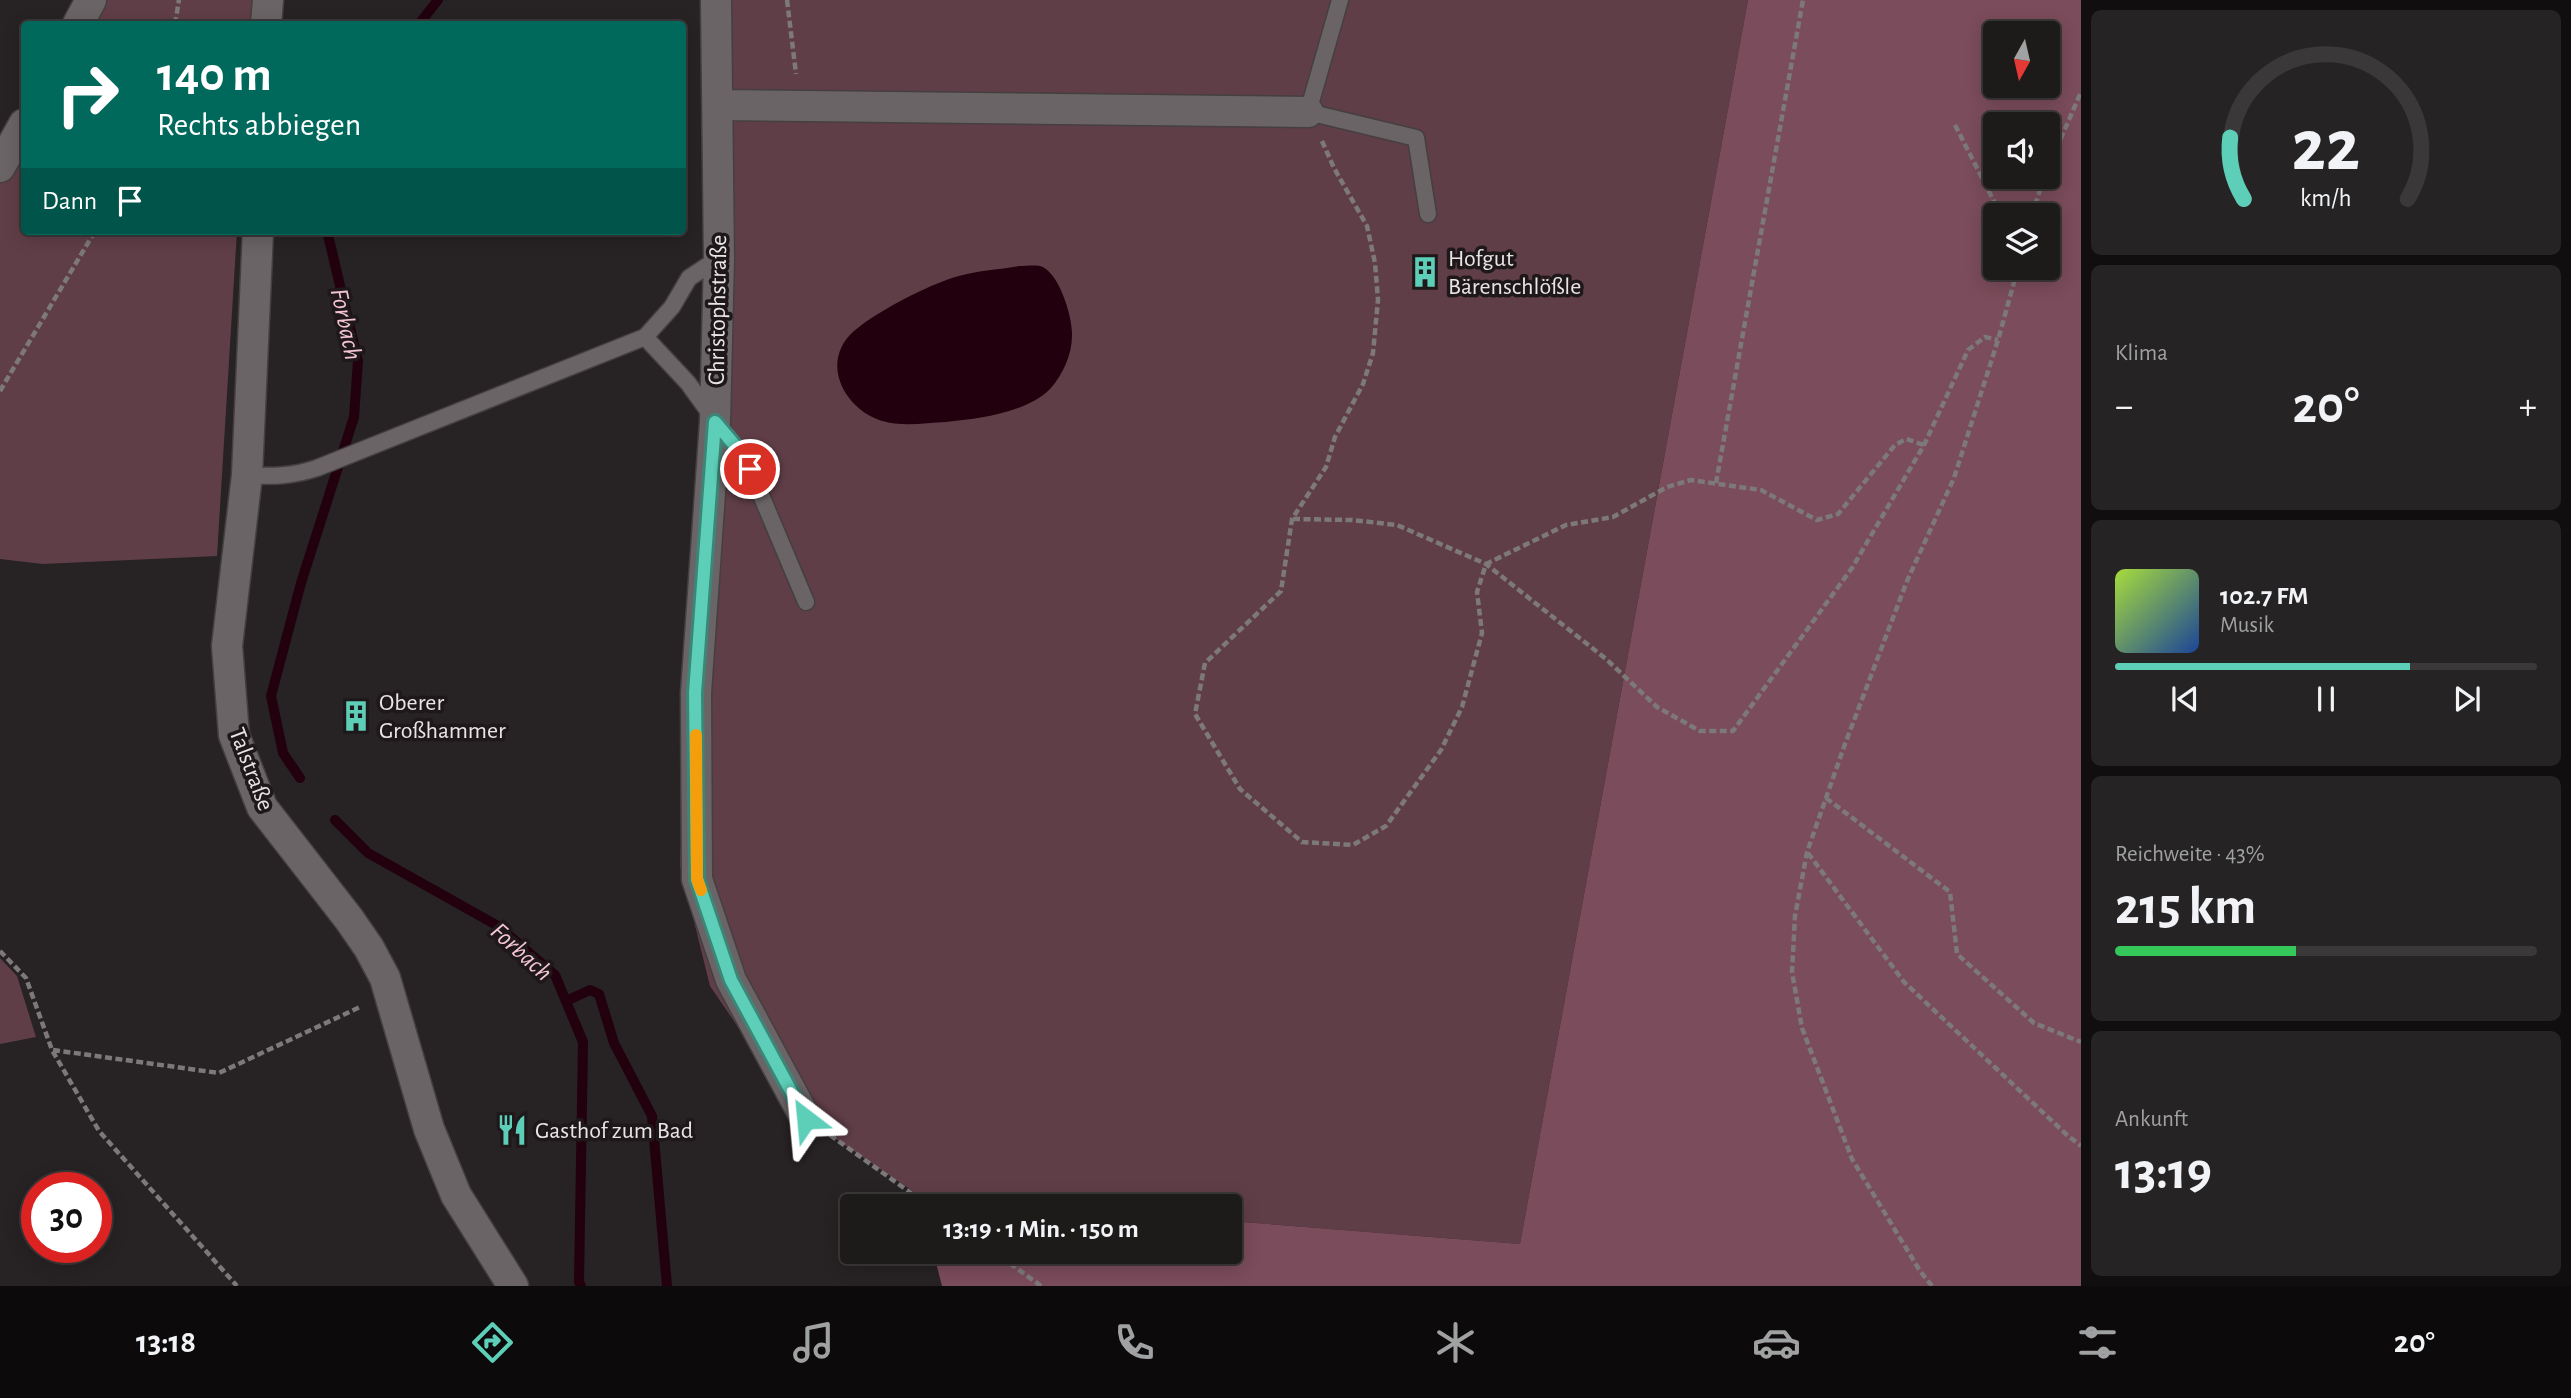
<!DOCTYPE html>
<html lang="de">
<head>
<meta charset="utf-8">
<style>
	body { margin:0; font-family:"Alegreya Sans",sans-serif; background:#252323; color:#f1f3f6; height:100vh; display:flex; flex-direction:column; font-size:26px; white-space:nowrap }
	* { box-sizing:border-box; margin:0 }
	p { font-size:23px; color:#a0a1a2 }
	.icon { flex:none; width:38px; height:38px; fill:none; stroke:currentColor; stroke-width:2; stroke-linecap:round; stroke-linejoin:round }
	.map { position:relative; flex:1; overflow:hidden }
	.details { display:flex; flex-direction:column; gap:10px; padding:10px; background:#100e0e; width:490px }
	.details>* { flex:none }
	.guide { position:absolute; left:21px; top:21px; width:665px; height:214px; border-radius:7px; box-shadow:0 4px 18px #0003,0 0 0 2px #3b3839; background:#00695c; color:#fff; overflow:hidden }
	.needle { width:46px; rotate:188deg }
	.controls { position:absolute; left:1983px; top:21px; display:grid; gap:14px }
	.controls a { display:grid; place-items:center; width:77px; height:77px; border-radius:7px; background:#1d1a1a; box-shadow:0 4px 18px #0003,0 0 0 2px #3b3839; font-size:35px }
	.speed { position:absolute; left:21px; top:1172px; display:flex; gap:14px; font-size:35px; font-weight:700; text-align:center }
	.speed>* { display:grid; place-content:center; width:91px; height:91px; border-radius:50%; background:#1d1a1a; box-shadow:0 4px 18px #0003,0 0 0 2px #3b3839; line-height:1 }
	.speed .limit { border:10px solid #d22; background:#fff; color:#111 }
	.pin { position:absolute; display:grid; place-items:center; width:60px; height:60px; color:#fff; margin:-30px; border:4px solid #fff; border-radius:50%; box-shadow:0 2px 7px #0007 }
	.me { position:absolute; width:77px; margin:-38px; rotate:331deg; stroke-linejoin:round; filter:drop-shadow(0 0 5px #0008) }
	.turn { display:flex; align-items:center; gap:24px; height:147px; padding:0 21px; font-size:32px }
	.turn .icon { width:91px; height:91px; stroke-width:2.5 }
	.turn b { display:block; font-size:49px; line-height:60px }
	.then { display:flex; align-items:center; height:66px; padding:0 21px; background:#0003; gap:14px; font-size:26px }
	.big { font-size:52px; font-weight:600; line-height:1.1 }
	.details .tile { flex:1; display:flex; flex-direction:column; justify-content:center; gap:10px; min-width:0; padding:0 24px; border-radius:10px; background:#252323 }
	.details .dial { align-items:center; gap:0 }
	.dial svg { height:182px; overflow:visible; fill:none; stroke:#3b3839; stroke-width:7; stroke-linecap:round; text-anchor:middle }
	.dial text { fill:#f1f3f6; stroke:none }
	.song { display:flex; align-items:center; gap:21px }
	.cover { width:84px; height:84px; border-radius:10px; background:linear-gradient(135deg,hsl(80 70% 55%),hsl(220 70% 35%)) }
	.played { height:7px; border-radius:4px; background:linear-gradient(90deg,#5dceb8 70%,#3b3839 70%) }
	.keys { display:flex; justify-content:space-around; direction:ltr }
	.heat { display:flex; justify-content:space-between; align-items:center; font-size:38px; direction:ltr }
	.charge { height:10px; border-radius:5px; background:linear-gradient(90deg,#34c759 43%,#3b3839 0) }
	.trip { position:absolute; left:840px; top:1194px; width:402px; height:70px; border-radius:7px; background:#1d1a1a; box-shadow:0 4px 18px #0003,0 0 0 2px #3b3839; font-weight:600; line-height:70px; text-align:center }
	.dock { display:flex; height:112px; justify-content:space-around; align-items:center; background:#0c0a0a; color:#a0a1a2 }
	.dock .icon { width:49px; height:49px }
	.dock .active { color:#5dceb8 }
	.dock b { font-size:32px; color:#f1f3f6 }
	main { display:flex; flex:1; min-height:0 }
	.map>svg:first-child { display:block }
	.green { fill:#603e48 }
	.forest { fill:#7b4c5b; fill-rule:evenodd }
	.water { fill:#22000e }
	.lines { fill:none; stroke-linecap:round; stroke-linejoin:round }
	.stream { stroke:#22000e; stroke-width:10 }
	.lane-casing { stroke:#443f41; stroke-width:19 }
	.street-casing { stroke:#443f41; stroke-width:33 }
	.path { stroke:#7d797a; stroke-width:4.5; stroke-dasharray:7 3.5; stroke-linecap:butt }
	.lane { stroke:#6b6466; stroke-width:16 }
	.street { stroke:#6b6466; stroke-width:30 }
	.route-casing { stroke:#3c8678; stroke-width:18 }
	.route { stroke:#5dceb8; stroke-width:12 }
	.slow { stroke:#f59e0b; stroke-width:12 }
	.labels { text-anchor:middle; stroke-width:7; stroke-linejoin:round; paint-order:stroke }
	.poi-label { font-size:24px; fill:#e9e5e6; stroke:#1e181a; text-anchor:start }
	.street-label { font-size:24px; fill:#e9e5e6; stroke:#1e181a }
	.water-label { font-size:26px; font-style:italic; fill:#f5c5d3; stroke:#1e181a }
</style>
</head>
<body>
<main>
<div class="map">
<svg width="2081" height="1286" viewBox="0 0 2081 1286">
	<rect width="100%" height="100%" fill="#272223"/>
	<path class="green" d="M106 0H252L250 24H92Z
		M707 0H1748L1520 1244 1230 1221V1206H1041L920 1196 796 1112 710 986 680 865 715 160Z
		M24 141V231H237L217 556 43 564 0 559V183Z
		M0 958 17 976 36 1037 0 1044Z"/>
	<path class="forest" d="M1748 0H2081V1286H942L933 1251H1230V1221L1520 1244ZM1995 33H2048V86H1995ZM1995 124H2048V177H1995ZM1995 215H2048V268H1995Z
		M920 1196 1041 1206H922Z"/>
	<path class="water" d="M1019 266C1025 266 1034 265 1040 266 1059 271 1073 318 1072 336 1072 354 1063 375 1050 389 1026 413 978 419 946 422 926 423 902 427 882 421 844 409 819 362 854 331 877 311 936 280 967 274 984 270 1002 269 1019 266Z"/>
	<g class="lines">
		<path class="stream" d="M419 24 438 0
			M300 778 283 753 271 696 301 583 354 417 358 361 327 231
			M335 820 368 853 498 926 555 975 583 1042 579 1282 581 1286
			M566 1001 590 990 599 994 614 1043 652 1116 667 1286"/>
		<defs>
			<path id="lane" d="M1340 0 1308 112 1416 138 1428 214
				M645 337 688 383 750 469 806 602
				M247 475C272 477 293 476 317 468L645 337 672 307 689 278 719 258"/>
			<path id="street" d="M716 0 719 258 715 422 696 693 697 879 731 980 806 1119
				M78 24 91 0
				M266 24 268 0
				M718 105 1308 112
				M0 167 24 124
				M258 231 247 475 227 646 234 735 262 807 349 919 369 948 385 978 429 1129 456 1195 513 1286"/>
		</defs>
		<use href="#lane" class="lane-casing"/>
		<use href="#street" class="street-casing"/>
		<path class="path" d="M787 0 796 74
			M175 24 179 0
			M1955 125 2001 215
			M1322 141 1334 168 1367 226 1375 263 1378 300 1373 353 1363 384 1335 437 1326 467 1292 519 1281 591 1205 663 1195 714 1240 789 1302 842 1353 845 1386 826 1441 750 1462 707 1482 633 1477 592 1486 564 1566 525 1613 517 1667 487 1691 480 1761 490 1817 520 1838 514 1895 445 1906 439 1924 445
			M2048 168 2081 92
			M2032 215 2044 177
			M0 391 95 231
			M1716 483 1803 0
			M1293 519 1352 520 1397 525 1486 564 1606 659 1657 707 1700 731H1733L1852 568 1924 445 1968 350 1985 337 1998 340
			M1826 798 1950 892 1957 954 2034 1023 2081 1042
			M1808 853 1904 982 2067 1135 2081 1146
			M0 951 26 978 52 1050 99 1131 237 1286
			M53 1050 219 1073 360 1007
			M830 1135 929 1206
			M993 1251 1041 1286
			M1932 1286 1920 1271 1852 1159 1802 1028 1792 972 1795 916 1807 852 1845 744 1907 581 1954 478 1998 340 2018 268"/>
		<use href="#lane" class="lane"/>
		<use href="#street" class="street"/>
	</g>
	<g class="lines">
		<defs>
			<path id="route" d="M750 469 737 448 715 422 695 693 697 879 731 980 806 1119"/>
		</defs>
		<use href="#route" class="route-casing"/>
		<use href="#route" class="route"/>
		<path class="slow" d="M696 735 697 879 701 890"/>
	</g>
	<defs>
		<symbol id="building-bare" viewBox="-9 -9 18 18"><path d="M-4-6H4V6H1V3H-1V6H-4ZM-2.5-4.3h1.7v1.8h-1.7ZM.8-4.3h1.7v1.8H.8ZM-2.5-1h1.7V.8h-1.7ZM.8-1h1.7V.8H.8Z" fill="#5dceb8" stroke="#1e181a" stroke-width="2.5" paint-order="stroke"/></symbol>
		<symbol id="restaurant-bare" viewBox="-9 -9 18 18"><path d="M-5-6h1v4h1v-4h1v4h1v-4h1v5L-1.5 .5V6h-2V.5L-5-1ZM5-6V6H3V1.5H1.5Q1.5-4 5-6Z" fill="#5dceb8" stroke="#1e181a" stroke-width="2.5" paint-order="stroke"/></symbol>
	</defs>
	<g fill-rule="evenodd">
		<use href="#building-bare" x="1403" y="250" width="44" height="44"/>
		<use href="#building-bare" x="334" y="694" width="44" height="44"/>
		<use href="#restaurant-bare" x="490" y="1108" width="44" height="44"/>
	</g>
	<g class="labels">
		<g class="poi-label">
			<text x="1448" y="266">Hofgut<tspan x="1448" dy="28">Bärenschlößle</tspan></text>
			<text x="379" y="710">Oberer<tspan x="379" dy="28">Großhammer</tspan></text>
			<text x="535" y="1138">Gasthof zum Bad</text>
		</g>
		<g class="street-label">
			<text transform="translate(717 310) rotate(-89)" y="8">Christophstraße</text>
			<text transform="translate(252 769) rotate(69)" y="8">Talstraße</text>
		</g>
		<g class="water-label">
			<text transform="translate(347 324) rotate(78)" y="9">Forbach</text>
			<text transform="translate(522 951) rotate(42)" y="9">Forbach</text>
		</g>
	</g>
</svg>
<div class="controls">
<a><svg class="needle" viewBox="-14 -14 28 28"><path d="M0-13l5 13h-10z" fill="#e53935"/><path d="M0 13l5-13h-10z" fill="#a0a1a2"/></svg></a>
<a><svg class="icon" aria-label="sound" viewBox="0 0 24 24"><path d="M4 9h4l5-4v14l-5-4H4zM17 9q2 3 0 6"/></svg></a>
<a><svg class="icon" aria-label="layers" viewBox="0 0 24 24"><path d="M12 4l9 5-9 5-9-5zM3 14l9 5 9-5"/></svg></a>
</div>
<div class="speed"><div class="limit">30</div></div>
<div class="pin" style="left:750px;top:469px;background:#d93025"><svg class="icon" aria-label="arrive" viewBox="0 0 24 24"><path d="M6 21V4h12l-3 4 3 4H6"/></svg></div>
<svg class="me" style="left:806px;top:1119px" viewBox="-20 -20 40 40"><path d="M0-17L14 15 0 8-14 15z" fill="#5dceb8" stroke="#fff" stroke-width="4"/></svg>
<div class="trip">13:19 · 1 Min. · 150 m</div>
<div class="guide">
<div class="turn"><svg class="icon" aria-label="right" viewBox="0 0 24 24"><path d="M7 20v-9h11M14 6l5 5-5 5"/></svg><div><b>140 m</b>Rechts abbiegen</div></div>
<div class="then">Dann<svg class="icon" aria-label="arrive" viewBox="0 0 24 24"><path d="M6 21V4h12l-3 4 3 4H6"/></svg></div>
</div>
</div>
<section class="details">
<div class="tile dial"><svg viewBox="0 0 100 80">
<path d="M14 69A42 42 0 1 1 86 69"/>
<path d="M14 69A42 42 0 0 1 8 42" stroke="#5dceb8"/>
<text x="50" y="56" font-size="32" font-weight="700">22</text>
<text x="50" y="72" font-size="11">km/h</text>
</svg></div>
<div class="tile"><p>Klima</p>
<div class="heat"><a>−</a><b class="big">20°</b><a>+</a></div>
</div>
<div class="tile">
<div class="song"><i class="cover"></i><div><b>102.7 FM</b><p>Musik</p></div></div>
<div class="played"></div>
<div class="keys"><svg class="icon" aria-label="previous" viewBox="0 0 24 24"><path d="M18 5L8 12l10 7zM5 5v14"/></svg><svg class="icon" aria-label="pause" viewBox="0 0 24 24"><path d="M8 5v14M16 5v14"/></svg><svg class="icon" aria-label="next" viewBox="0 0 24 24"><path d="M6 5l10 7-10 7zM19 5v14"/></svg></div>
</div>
<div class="tile"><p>Reichweite · 43%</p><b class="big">215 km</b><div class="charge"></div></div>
<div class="tile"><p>Ankunft</p><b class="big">13:19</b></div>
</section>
</main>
<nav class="dock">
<b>13:18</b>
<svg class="icon active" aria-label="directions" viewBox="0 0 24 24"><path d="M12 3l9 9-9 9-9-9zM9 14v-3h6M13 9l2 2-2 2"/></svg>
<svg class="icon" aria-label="music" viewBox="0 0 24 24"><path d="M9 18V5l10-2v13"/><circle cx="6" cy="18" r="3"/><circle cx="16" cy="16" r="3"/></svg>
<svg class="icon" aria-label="phone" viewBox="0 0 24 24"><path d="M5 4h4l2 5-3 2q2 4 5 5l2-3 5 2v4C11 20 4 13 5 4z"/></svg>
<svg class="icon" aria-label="climate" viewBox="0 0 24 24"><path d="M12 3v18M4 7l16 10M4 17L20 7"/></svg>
<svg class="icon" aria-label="car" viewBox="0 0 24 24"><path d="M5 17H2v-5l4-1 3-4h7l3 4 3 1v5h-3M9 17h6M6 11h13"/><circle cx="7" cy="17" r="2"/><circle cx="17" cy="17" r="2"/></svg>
<svg class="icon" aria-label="filters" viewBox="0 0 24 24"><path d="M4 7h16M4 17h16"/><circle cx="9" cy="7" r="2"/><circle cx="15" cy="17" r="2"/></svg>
<b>20°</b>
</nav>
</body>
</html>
